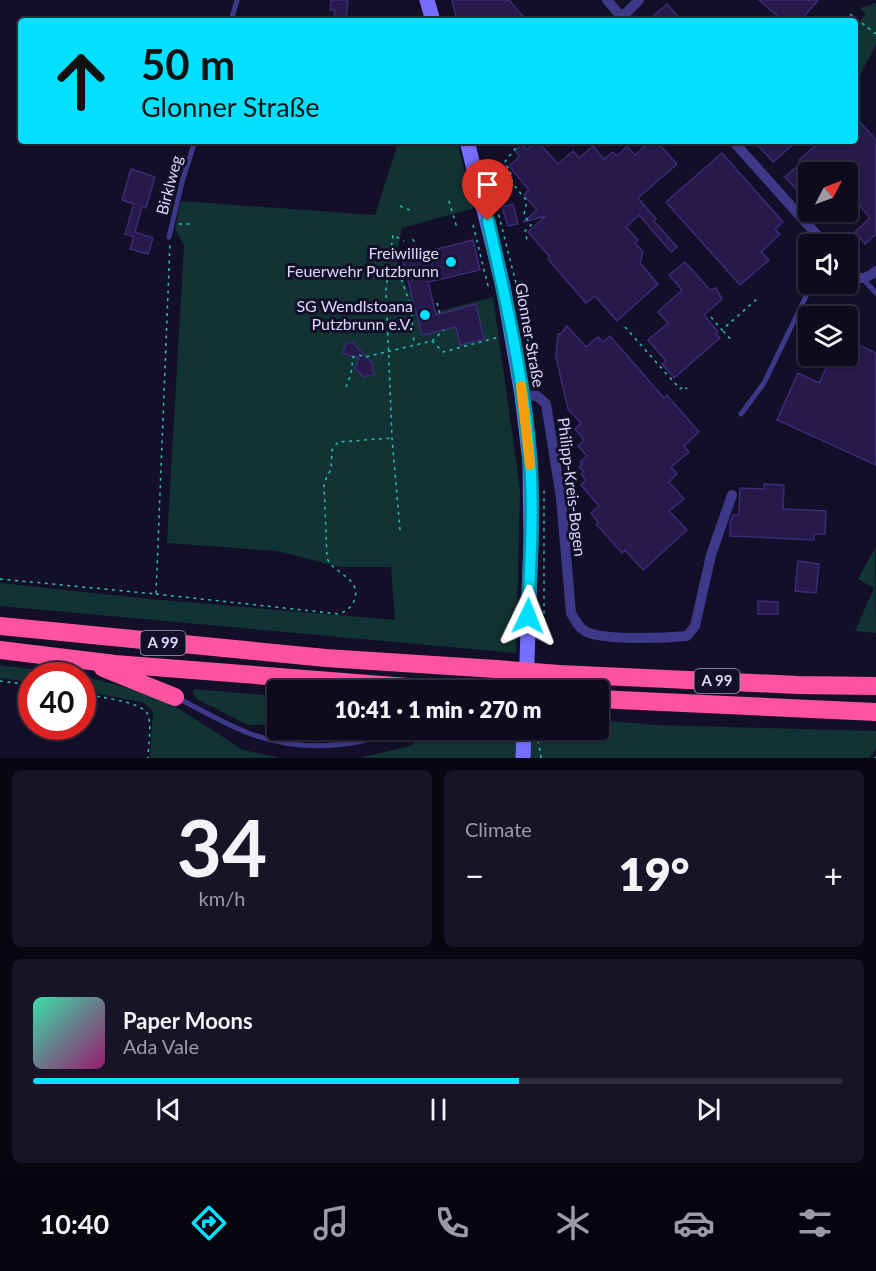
<!DOCTYPE html>
<html lang="en">
<head>
<meta charset="utf-8">
<style>
	body { margin:0; font-family:Lato,sans-serif; background:#181428; color:#f1f3f6; height:100vh; display:flex; flex-direction:column; font-size:22px; white-space:nowrap }
	* { box-sizing:border-box; margin:0 }
	p { font-size:20px; color:#9b9ba4 }
	.icon { flex:none; width:33px; height:33px; fill:none; stroke:currentColor; stroke-width:2; stroke-linecap:round; stroke-linejoin:round }
	.map { position:relative; height:758px; overflow:hidden }
	.details { display:flex; flex-direction:column; gap:12px; padding:12px; background:#080611; flex:1 }
	.details>* { flex:none }
	.hud { position:absolute; left:18px; top:18px; width:840px; height:126px; border-radius:6px; box-shadow:0 2px 4px #0004,0 0 0 2px #2f2b3d; background:#03dfff; color:#111; overflow:hidden }
	.needle { width:39px; rotate:49deg }
	.controls { position:absolute; left:798px; top:162px; display:grid; gap:12px }
	.controls a { display:grid; place-items:center; width:60px; height:60px; border-radius:6px; background:#0f0b1f; box-shadow:0 2px 4px #0004,0 0 0 2px #2f2b3d; font-size:30px }
	.speed { position:absolute; left:18px; top:662px; display:flex; gap:12px; font-size:30px; font-weight:700; text-align:center }
	.speed>* { display:grid; place-content:center; width:78px; height:78px; border-radius:50%; background:#0f0b1f; box-shadow:0 2px 4px #0004,0 0 0 2px #2f2b3d; line-height:1 }
	.speed .limit { border:9px solid #d22; background:#fff; color:#111 }
	.pin { position:absolute; display:grid; place-items:center; width:51px; height:51px; color:#fff; margin:-62px -26px; border-radius:50% 50% 50% 0; rotate:-45deg; box-shadow:0 0 6px #0007 }
	.pin .icon { rotate:45deg }
	.me { position:absolute; width:66px; margin:-33px; rotate:2deg; stroke-linejoin:round; filter:drop-shadow(0 0 4px #0008) }
	.turn { display:flex; align-items:center; gap:21px; height:126px; padding:0 24px; font-size:27px }
	.turn .icon { width:78px; height:78px; stroke-width:2.5 }
	.turn b { display:block; font-size:42px; line-height:51px }
	.big { font-size:45px; font-weight:800; line-height:1.1 }
	.details .widget { flex:1; display:flex; flex-direction:column; justify-content:center; gap:9px; min-width:0; padding:0 21px; border-radius:9px; background:#181428 }
	.details .dial { align-items:center; gap:0 }
	.dial b { font-size:78px; line-height:1 }
	.song { display:flex; align-items:center; gap:18px }
	.cover { width:72px; height:72px; border-radius:9px; background:linear-gradient(135deg,hsl(160 70% 55%),hsl(320 70% 35%)) }
	.played { height:6px; border-radius:3px; background:linear-gradient(90deg,#03dfff 60%,#2f2b3d 60%) }
	.keys { display:flex; justify-content:space-around; direction:ltr }
	.heat { display:flex; justify-content:space-between; align-items:center; font-size:33px; direction:ltr }
	.details .tiles { flex:1; display:grid; gap:12px; grid-template-columns:1fr 1fr }
	.widget:last-child { grid-column:span 2 }
	.trip { position:absolute; left:267px; top:680px; width:342px; height:60px; border-radius:6px; background:#0f0b1f; box-shadow:0 2px 4px #0004,0 0 0 2px #2f2b3d; font-weight:800; line-height:60px; text-align:center }
	.menu { display:flex; height:96px; justify-content:space-around; align-items:center; background:#06040c; color:#9b9ba4 }
	.menu .icon { width:42px; height:42px }
	.menu .selected { color:#03dfff }
	.menu b { font-size:27px; color:#f1f3f6 }
	.map>svg:first-child { display:block }
	.green { fill:#123333 }
	.building { fill:#251a4a; stroke:#3c2b77; stroke-width:1.5 }
	.lines { fill:none; stroke-linecap:round; stroke-linejoin:round }
	.path { stroke:#2bbfba; stroke-width:1.5; stroke-dasharray:3 4.5; stroke-linecap:butt }
	.lane { stroke:#3e3889; stroke-width:5 }
	.street { stroke:#3e3889; stroke-width:10 }
	.secondary { stroke:#756eff; stroke-width:15 }
	.highway { stroke:#ff52a0; stroke-width:18 }
	.highway-bridge { stroke:#ff52a0; stroke-width:18 }
	.route-casing { stroke:#0291a6; stroke-width:15 }
	.route { stroke:#03dfff; stroke-width:10 }
	.slow { stroke:#f59e0b; stroke-width:10 }
	.poi-dot { fill:#03dfff; stroke:#140f29; stroke-width:2 }
	.labels { text-anchor:middle; stroke-width:6; stroke-linejoin:round; paint-order:stroke }
	.shield { fill:#140f29; stroke:#a09bbf; stroke-width:1.5 }
	.shield-label { font-size:15px; font-weight:bold; fill:#dcd7ff }
	.street-label { font-size:16px; fill:#dcd7ff; stroke:#140f29 }
	.poi-label { font-size:16px; fill:#dcd7ff; stroke:#140f29; text-anchor:end }
</style>
</head>
<body>
<div class="map">
<svg width="876" height="758" viewBox="0 0 876 758">
	<rect width="100%" height="100%" fill="#140f29"/>
	<path class="green" d="M876 3V44L855 85V27L866 14 860 8Z
		M405 141H457L473 205 472 209 402 228 396 256 408 291 429 287 436 312 493 297 520 489 516 653 0 606V583L150 599 395 620 391 567H340L277 551 167 543 184 245 175 229 181 201 375 215 397 146Z
		M875 548 876 633 855 631 874 588 858 579Z
		M0 665 75 675H32L31 682 0 678Z
		M83 676 159 696 243 750 281 758H150L153 711 142 702 83 691Z
		M193 689 277 696V724L248 725 195 698Z
		M599 720 656 725 876 731V748L870 758H359L410 746 433 729H598Z
		M298 729H382C375 730 369 729 362 730 331 736 330 747 298 729Z"/>
	<path class="building" d="M331 0H348L346 21H334L335 10H330Z
		M452 0H509L527 21H485L482 18 478 21H457Z
		M759 0H818L801 20 798 17 794 21H783Z
		M667 4 682 21H648Z
		M860 122 876 140V234L865 244 855 232 870 218 859 205 842 220 834 212H848V172H808V185L800 193 785 177 801 163 799 160 820 141H855V127Z
		M537 141 558 164 573 151 579 158 593 146 604 159 613 152 617 156 627 146 635 155 651 141H656L677 164 638 198 656 219 654 221 677 247 671 252 639 215 626 227 638 240 635 243 643 252 640 263 658 284 617 321 595 296 586 303 548 259 550 257 528 232 546 216 523 222 537 210 524 195 529 190 509 166 520 156 515 151 519 147 522 145 527 150Z
		M754 141H797L773 162Z
		M722 153 783 222 775 229 780 234 761 252 769 260 740 285 666 202Z
		M131 169 155 177 146 208 142 206 135 232 153 238 148 254 130 249 134 237 125 234 134 204 122 200Z
		M513 204 518 224 508 226 502 207Z
		M473 240 480 270 428 282 436 315 476 304 484 339 460 345 456 327 422 335 402 258Z
		M685 262 710 290 716 288 722 299 704 315 718 332 716 334 720 338 674 378 662 364 666 361 648 340 668 323 658 312 682 290 669 275Z
		M567 326 586 347 598 337 603 342 610 336 664 398 667 395 699 432 684 446 689 452 671 467 677 474 669 482 684 499 669 511 687 530 643 570 625 550 622 553 596 524 598 522 591 513 599 506 581 485 586 480 581 474 584 472 579 467 582 465 580 462 587 456 578 446 584 440 575 429 581 423 568 409 556 357 558 334H561Z
		M848 340 876 353V465L777 420 798 373 819 383 832 356H848Z
		M352 342 373 364 372 370 375 374 364 377 355 368 359 358 343 353 346 344Z
		M764 484 784 485 783 509 826 511 825 534H814V540L730 536V523L733 515H739L740 488 764 489Z
		M798 561 819 564 816 593 795 591Z
		M758 601 778 602V614H758Z"/>
	<g class="lines">
		<path class="path" d="M850 14 876 34
			M518 141 517 146 504 163 510 170 513 184 527 201 524 215 531 225 525 231 527 240
			M422 143 423 141
			M495 200 523 311 530 353V365
			M449 201 457 228
			M400 206 412 211
			M179 224H194
			M473 225 489 290
			M413 239 417 252 413 253V255
			M391 257 394 258 413 253
			M394 258 411 307 414 344
			M437 303 440 315
			M711 317 722 330 758 298
			M625 327 680 389 684 386 687 389
			M723 331 733 342
			M432 341 444 330
			M346 387 351 374 353 357 359 355 365 357 432 341 443 352 499 337
			M400 530 392 438 386 289 393 235 404 241
			M0 579 156 594 170 243
			M156 594 339 614C346 611 351 608 354 601 363 578 333 574 327 558L324 483 331 469 332 450 338 442 392 438
			M541 636 544 617V488
			M0 681 32 685
			M82 694C97 697 143 701 148 715 152 727 148 746 148 758
			M537 733 541 758
			M875 758 876 757"/>
		<path class="lane" d="M231 21 237 0
			M169 237 182 182 195 141
			M863 279 876 293
			M741 414 764 383 812 284
			M179 699C200 709 220 721 241 730 289 751 350 751 398 729"/>
		<path class="street" d="M607 0 625 21
			M618 21 639 0
			M733 141 825 244
			M848 270C857 281 865 280 876 271
			M522 395 537 396 546 404 561 498 571 613C575 620 578 627 585 631 602 641 666 638 687 636L695 626 711 555 732 495"/>
		<path class="secondary" d="M427 0 433 21
			M467 141 503 286 522 395 530 461 531 540 526 690
			M523 758 524 729"/>
		<path class="highway" d="M0 626 326 658 496 669
			M0 650 115 664 446 690
			M103 668 175 697
			M559 674 798 685 876 686
			M598 699 876 712"/>
		<path class="highway-bridge" d="M496 669 559 674"/>
	</g>
	<g class="lines">
		<defs>
			<path id="route" d="M488 221C506 300 524 380 530 460 534 512 530 565 528 616"/>
		</defs>
		<use href="#route" class="route-casing"/>
		<use href="#route" class="route"/>
		<path class="slow" d="M521 386 530 465"/>
	</g>
	<g class="poi-dot">
		<circle cx="451" cy="262" r="6"/>
		<circle cx="425" cy="315" r="6"/>
	</g>
	<g class="labels">
		<g class="shield">
			<rect x="140.5" y="631" width="45" height="24" rx="4.5"/>
			<rect x="694.5" y="669" width="45" height="24" rx="4.5"/>
		</g>
		<g class="shield-label">
			<text x="163" y="648">A 99</text>
			<text x="717" y="686">A 99</text>
		</g>
		<g class="street-label">
			<text transform="translate(169 185) rotate(-75)" y="6">Birklweg</text>
			<text transform="translate(530 335) rotate(80)" y="6">Glonner Straße</text>
			<text transform="translate(572 487) rotate(83)" y="6">Philipp-Kreis-Bogen</text>
		</g>
		<g class="poi-label">
			<text x="439" y="259">Freiwillige<tspan x="439" dy="18">Feuerwehr Putzbrunn</tspan></text>
			<text x="413" y="312">SG Wendlstoana<tspan x="413" dy="18">Putzbrunn e.V.</tspan></text>
		</g>
	</g>
</svg>
<div class="controls">
<a><svg class="needle" viewBox="-14 -14 28 28"><path d="M0-13l5 13h-10z" fill="#e53935"/><path d="M0 13l5-13h-10z" fill="#9b9ba4"/></svg></a>
<a><svg class="icon" aria-label="sound" viewBox="0 0 24 24"><path d="M4 9h4l5-4v14l-5-4H4zM17 9q2 3 0 6"/></svg></a>
<a><svg class="icon" aria-label="layers" viewBox="0 0 24 24"><path d="M12 4l9 5-9 5-9-5zM3 14l9 5 9-5"/></svg></a>
</div>
<div class="speed"><div class="limit">40</div></div>
<div class="pin" style="left:488px;top:221px;background:#d93025"><svg class="icon" aria-label="arrive" viewBox="0 0 24 24"><path d="M6 21V4h12l-3 4 3 4H6"/></svg></div>
<svg class="me" style="left:528px;top:616px" viewBox="-20 -20 40 40"><path d="M0-17L14 15 0 8-14 15z" fill="#03dfff" stroke="#fff" stroke-width="4"/></svg>
<div class="trip">10:41 · 1 min · 270 m</div>
<div class="hud">
<div class="turn"><svg class="icon" aria-label="ahead" viewBox="0 0 24 24"><path d="M12 20V5M6 11l6-6 6 6"/></svg><div><b>50 m</b>Glonner Straße</div></div>
</div>
</div>
<section class="details">
<div class="tiles">
<div class="widget dial"><b>34</b><p>km/h</p></div>
<div class="widget"><p>Climate</p>
<div class="heat"><a>−</a><b class="big">19°</b><a>+</a></div>
</div>
<div class="widget">
<div class="song"><i class="cover"></i><div><b>Paper Moons</b><p>Ada Vale</p></div></div>
<div class="played"></div>
<div class="keys"><svg class="icon" aria-label="previous" viewBox="0 0 24 24"><path d="M18 5L8 12l10 7zM5 5v14"/></svg><svg class="icon" aria-label="pause" viewBox="0 0 24 24"><path d="M8 5v14M16 5v14"/></svg><svg class="icon" aria-label="next" viewBox="0 0 24 24"><path d="M6 5l10 7-10 7zM19 5v14"/></svg></div>
</div>
</div>
</section>
<nav class="menu">
<b>10:40</b>
<svg class="icon selected" aria-label="directions" viewBox="0 0 24 24"><path d="M12 3l9 9-9 9-9-9zM9 14v-3h6M13 9l2 2-2 2"/></svg>
<svg class="icon" aria-label="music" viewBox="0 0 24 24"><path d="M9 18V5l10-2v13"/><circle cx="6" cy="18" r="3"/><circle cx="16" cy="16" r="3"/></svg>
<svg class="icon" aria-label="phone" viewBox="0 0 24 24"><path d="M5 4h4l2 5-3 2q2 4 5 5l2-3 5 2v4C11 20 4 13 5 4z"/></svg>
<svg class="icon" aria-label="climate" viewBox="0 0 24 24"><path d="M12 3v18M4 7l16 10M4 17L20 7"/></svg>
<svg class="icon" aria-label="car" viewBox="0 0 24 24"><path d="M5 17H2v-5l4-1 3-4h7l3 4 3 1v5h-3M9 17h6M6 11h13"/><circle cx="7" cy="17" r="2"/><circle cx="17" cy="17" r="2"/></svg>
<svg class="icon" aria-label="filters" viewBox="0 0 24 24"><path d="M4 7h16M4 17h16"/><circle cx="9" cy="7" r="2"/><circle cx="15" cy="17" r="2"/></svg>
</nav>
</body>
</html>
